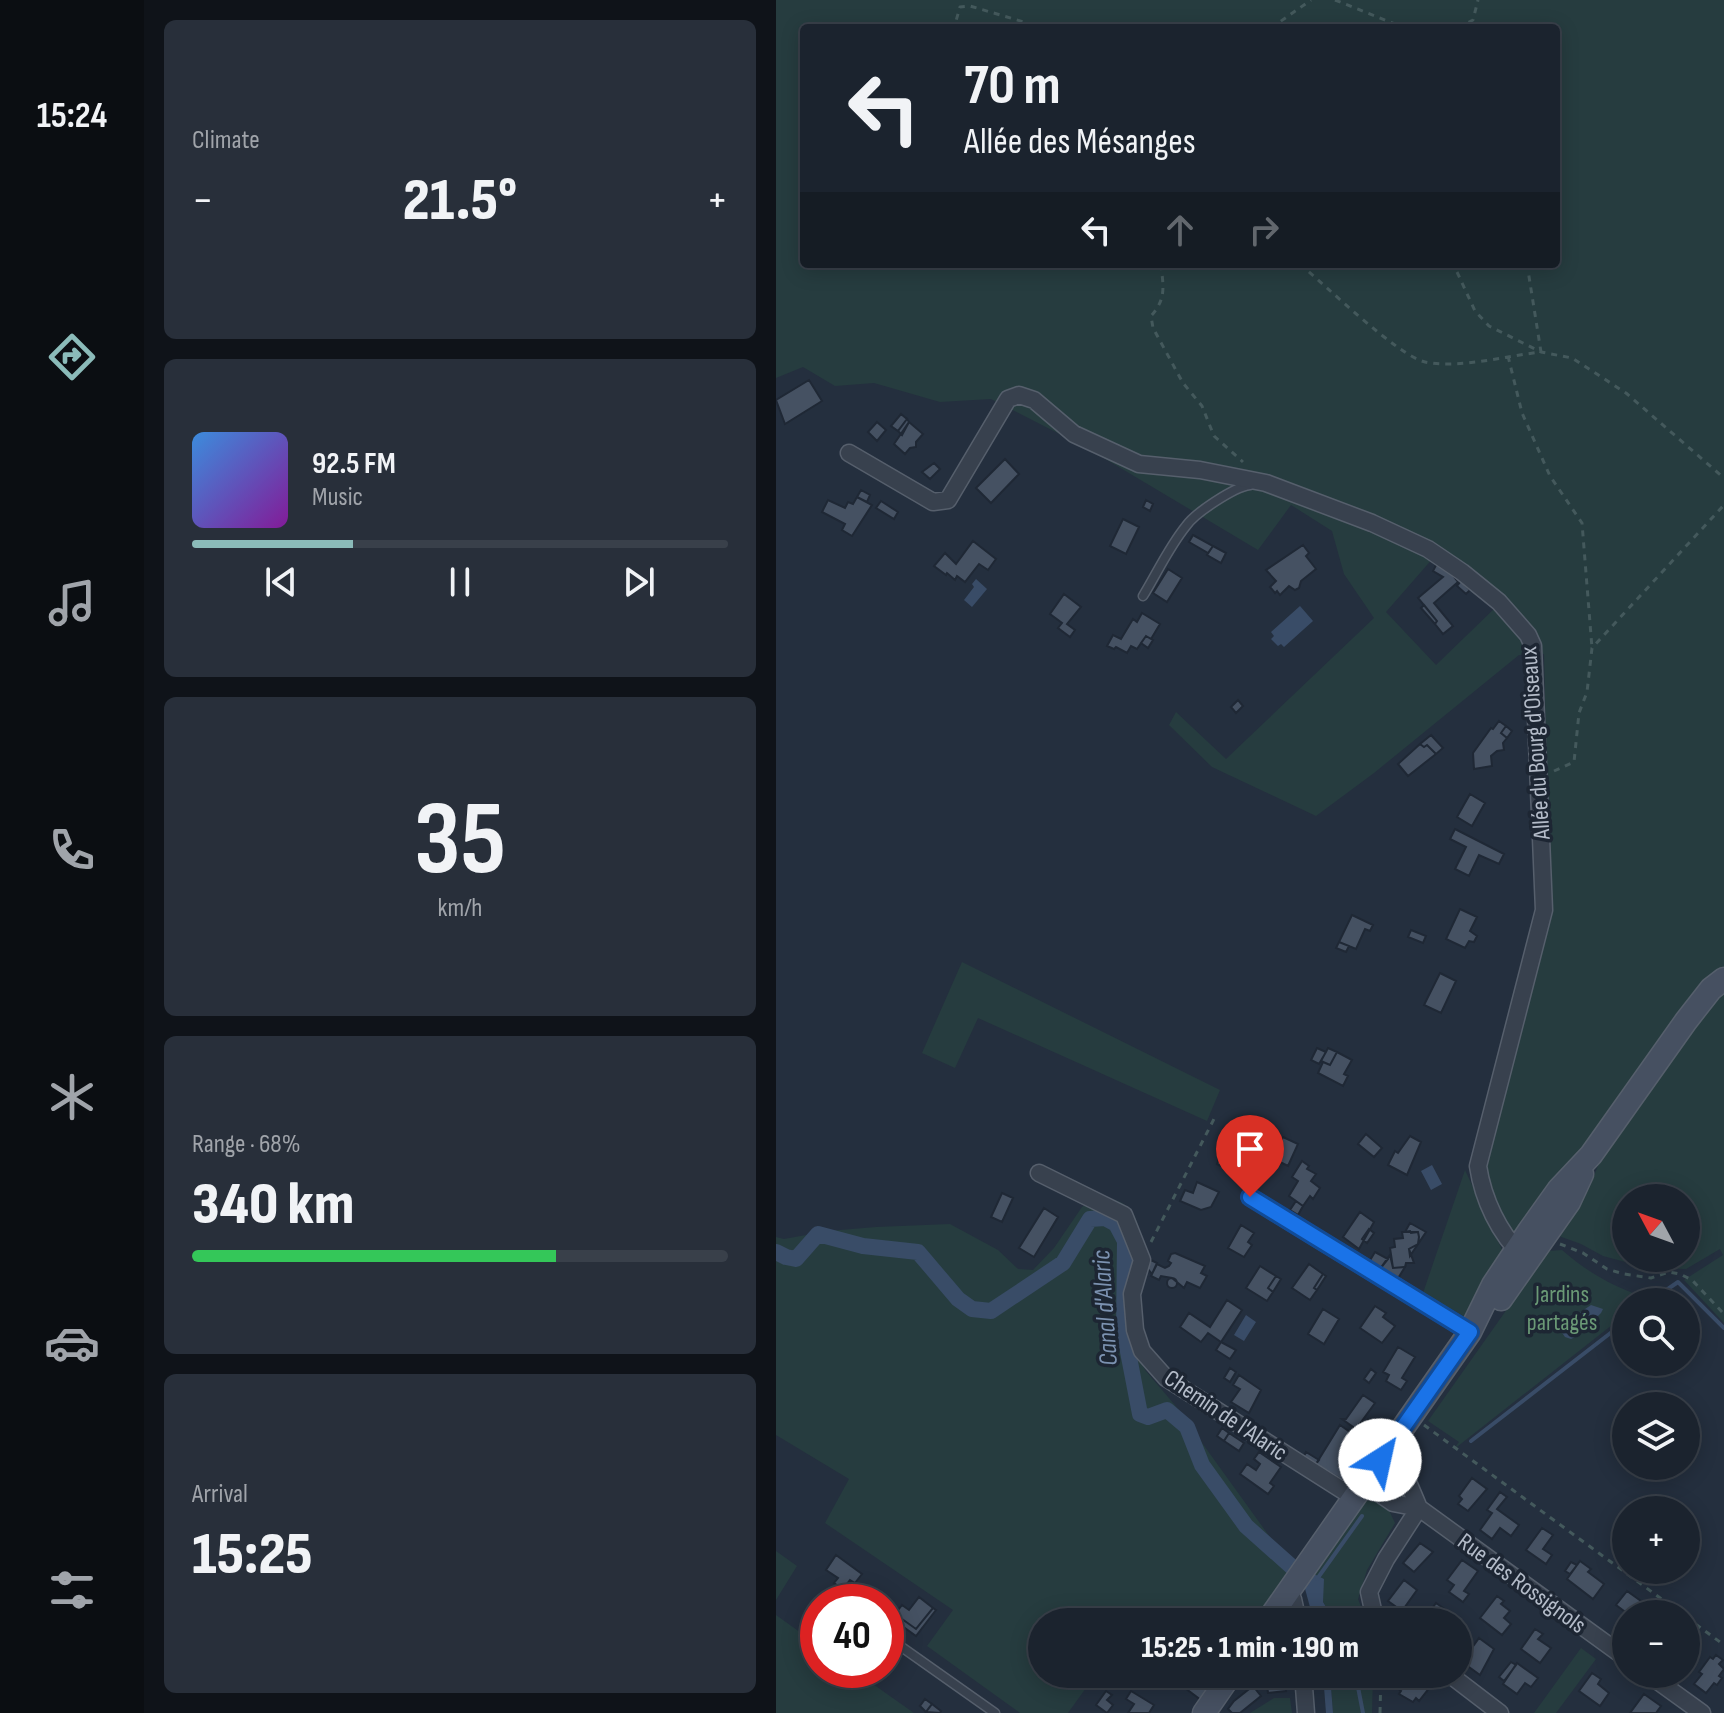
<!DOCTYPE html>
<html lang="en">
<head>
<meta charset="utf-8">
<style>
	body { margin:0; font-family:"Sofia Sans Condensed",sans-serif; background:#282f3a; color:#f1f3f6; height:100vh; display:flex; flex-direction:column; font-size:30px; white-space:nowrap }
	* { box-sizing:border-box; margin:0 }
	p { font-size:26px; color:#a0a4aa }
	.icon { flex:none; width:44px; height:44px; fill:none; stroke:currentColor; stroke-width:2; stroke-linecap:round; stroke-linejoin:round }
	.map { position:relative; flex:1; overflow:hidden }
	.side { display:flex; flex-direction:column; gap:20px; padding:20px; background:#0f1319; width:632px }
	.side>* { flex:none }
	.banner { position:absolute; left:24px; top:24px; width:760px; height:244px; border-radius:8px; box-shadow:0 4px 20px #0003,0 0 0 2px #39404a; background:#1b232e; color:#f1f3f6; overflow:hidden }
	.needle { width:52px; rotate:311deg }
	.controls { position:absolute; left:836px; top:1184px; display:grid; gap:16px }
	.controls a { display:grid; place-items:center; width:88px; height:88px; border-radius:50%; background:#1b232e; box-shadow:0 4px 20px #0003,0 0 0 2px #39404a; font-size:40px }
	.speed { position:absolute; left:24px; top:1584px; display:flex; gap:16px; font-size:40px; font-weight:700; text-align:center }
	.speed>* { display:grid; place-content:center; width:104px; height:104px; border-radius:50%; background:#1b232e; box-shadow:0 4px 20px #0003,0 0 0 2px #39404a; line-height:1 }
	.speed .limit { border:12px solid #d22; background:#fff; color:#111 }
	.pin { position:absolute; display:grid; place-items:center; width:68px; height:68px; color:#fff; margin:-82px -34px; border-radius:50% 50% 50% 0; rotate:-45deg; box-shadow:0 0 8px #0007 }
	.pin .icon { rotate:45deg }
	.me { position:absolute; width:88px; margin:-44px; rotate:35deg; stroke-linejoin:round; filter:drop-shadow(0 0 6px #0008) }
	.turn { display:flex; align-items:center; gap:28px; height:168px; padding:0 32px; font-size:36px }
	.turn .icon { width:104px; height:104px; stroke-width:2.5 }
	.turn b { display:block; font-size:56px; line-height:68px }
	.lanes { display:flex; align-items:center; height:76px; padding:0 32px; background:#0003; justify-content:center; gap:40px; direction:ltr }
	.lanes .off { opacity:.35 }
	.big { font-size:60px; font-weight:800; line-height:1.1 }
	.side .card { flex:1; display:flex; flex-direction:column; justify-content:center; gap:12px; min-width:0; padding:0 28px; border-radius:12px; background:#282f3a }
	.side .dial { align-items:center; gap:0 }
	.dial b { font-size:104px; line-height:1 }
	.song { display:flex; align-items:center; gap:24px }
	.cover { width:96px; height:96px; border-radius:12px; background:linear-gradient(135deg,hsl(210 70% 55%),hsl(290 70% 35%)) }
	.played { height:8px; border-radius:4px; background:linear-gradient(90deg,#8bbbb9 30%,#39404a 30%) }
	.keys { display:flex; justify-content:space-around; direction:ltr }
	.heat { display:flex; justify-content:space-between; align-items:center; font-size:44px; direction:ltr }
	.charge { height:12px; border-radius:6px; background:linear-gradient(90deg,#34c759 68%,#39404a 0) }
	.trip { position:absolute; left:252px; top:1608px; width:444px; height:80px; border-radius:40px; background:#1b232e; box-shadow:0 4px 20px #0003,0 0 0 2px #39404a; font-weight:800; line-height:80px; text-align:center }
	main { display:flex; flex:1; min-height:0 }
	.tabs { display:flex; flex-direction:column; width:144px; justify-content:space-around; align-items:center; background:#0b0e12; color:#a0a4aa }
	.tabs .icon { width:56px; height:56px }
	.tabs .on { color:#8bbbb9 }
	.tabs b { font-size:36px; color:#f1f3f6 }
	.map>svg:first-child { display:block }
	.green { fill:#263c3f; fill-rule:evenodd }
	.water { fill:#394c67 }
	.lines { fill:none; stroke-linecap:round; stroke-linejoin:round }
	.stream { stroke:#394c67; stroke-width:4 }
	.canal { stroke:#394c67; stroke-width:16 }
	.building { fill:#455162; stroke:#1f2835; stroke-width:2 }
	.lane-casing { stroke:#565f6c; stroke-width:11 }
	.street-casing { stroke:#565f6c; stroke-width:19 }
	.secondary-casing { stroke:#565f6c; stroke-width:25 }
	.path { stroke:#44595c; stroke-width:3; stroke-dasharray:6 6; stroke-linecap:butt }
	.lane { stroke:#38414e; stroke-width:8 }
	.street { stroke:#38414e; stroke-width:16 }
	.secondary { stroke:#465061; stroke-width:22 }
	.route-casing { stroke:#114b97; stroke-width:20 }
	.route { stroke:#1a73e8; stroke-width:14 }
	.labels { text-anchor:middle; stroke-width:7; stroke-linejoin:round; paint-order:stroke }
	.street-label { font-size:24px; fill:#b4bcc9; stroke:#1d2633 }
	.park-label { font-size:24px; fill:#6b9a76; stroke:#1d2633 }
	.water-label { font-size:26px; font-style:italic; fill:#7c92b1; stroke:#1d2633 }
</style>
</head>
<body>
<main>
<nav class="tabs">
<b>15:24</b>
<svg class="icon on" aria-label="directions" viewBox="0 0 24 24"><path d="M12 3l9 9-9 9-9-9zM9 14v-3h6M13 9l2 2-2 2"/></svg>
<svg class="icon" aria-label="music" viewBox="0 0 24 24"><path d="M9 18V5l10-2v13"/><circle cx="6" cy="18" r="3"/><circle cx="16" cy="16" r="3"/></svg>
<svg class="icon" aria-label="phone" viewBox="0 0 24 24"><path d="M5 4h4l2 5-3 2q2 4 5 5l2-3 5 2v4C11 20 4 13 5 4z"/></svg>
<svg class="icon" aria-label="climate" viewBox="0 0 24 24"><path d="M12 3v18M4 7l16 10M4 17L20 7"/></svg>
<svg class="icon" aria-label="car" viewBox="0 0 24 24"><path d="M5 17H2v-5l4-1 3-4h7l3 4 3 1v5h-3M9 17h6M6 11h13"/><circle cx="7" cy="17" r="2"/><circle cx="17" cy="17" r="2"/></svg>
<svg class="icon" aria-label="filters" viewBox="0 0 24 24"><path d="M4 7h16M4 17h16"/><circle cx="9" cy="7" r="2"/><circle cx="15" cy="17" r="2"/></svg>
</nav>
<section class="side">
<div class="card"><p>Climate</p>
<div class="heat"><a>−</a><b class="big">21.5°</b><a>+</a></div>
</div>
<div class="card">
<div class="song"><i class="cover"></i><div><b>92.5 FM</b><p>Music</p></div></div>
<div class="played"></div>
<div class="keys"><svg class="icon" aria-label="previous" viewBox="0 0 24 24"><path d="M18 5L8 12l10 7zM5 5v14"/></svg><svg class="icon" aria-label="pause" viewBox="0 0 24 24"><path d="M8 5v14M16 5v14"/></svg><svg class="icon" aria-label="next" viewBox="0 0 24 24"><path d="M6 5l10 7-10 7zM19 5v14"/></svg></div>
</div>
<div class="card dial"><b>35</b><p>km/h</p></div>
<div class="card"><p>Range · 68%</p><b class="big">340 km</b><div class="charge"></div></div>
<div class="card"><p>Arrival</p><b class="big">15:25</b></div>
</section>
<div class="map">
<svg width="948" height="1713" viewBox="0 0 948 1713">
	<rect width="100%" height="100%" fill="#242f3e"/>
	<path class="green" d="M0 0H948V968L744 1238C725 1221 708 1188 708 1162L773 873 768 654 743 655 598 773 540 816 436 767 393 725 400 712 450 759 598 618 568 574 556 531 515 505 482 550 311 448 215 399 164 402 98 383 59 386 27 367 0 378ZM28 28H780V264H28ZM658 557 720 607 660 665 610 612Z
		M186 962 444 1090 431 1121 202 1018 179 1068 146 1053Z
		M948 993V1323L908 1280 947 1255 944 1249 910 1269 872 1268 827 1256 805 1244 780 1235 814 1186 825 1158 931 1006ZM850 1198H910V1258H850Z
		M689 1170 728 1254 689 1317 647 1293Z
		M322 1197C354 1200 361 1211 365 1242L357 1343 369 1370 398 1404 504 1551 499 1553 514 1571 477 1622H424L406 1609 396 1622H266V1674H320L292 1713H244L151 1646 177 1610 49 1523 73 1479 0 1435V1237L8 1239 52 1231 100 1227 174 1224 222 1250 242 1269 257 1270 278 1248 306 1207Z
		M786 1250C812 1273 838 1287 871 1298L866 1302H850V1314L677 1450 683 1442 652 1421 772 1251Z
		M587 1500 610 1504 619 1523 591 1570 582 1599 591 1622H559L547 1602V1585L536 1573Z
		M0 1551 21 1566 0 1600Z
		M0 1615 42 1645V1670H77L138 1713H0Z
		M805 1648 820 1659 780 1713H758Z
		M554 1674 574 1682 576 1674H597L596 1713H557Z
		M498 1698H514L516 1713H474Z"/>
	<path class="water" d="M200 579 211 589 196 607 188 600 198 587 196 584Z
		M524 606 537 621 508 647 505 644 502 646 495 639 498 636 495 632Z
		M656 1165 666 1184 655 1190 645 1171Z
		M815 1305 827 1309 825 1313 803 1335 795 1339 789 1337 784 1330 787 1320 800 1315Z
		M470 1315 480 1322 468 1341 458 1335Z
		M536 1573 548 1579 547 1602 559 1622H538L528 1585Z
		M547 1674H554L557 1713H550Z"/>
	<g class="lines">
		<path class="stream" d="M873 1302 902 1282 948 1328
			M695 1441 850 1321
			M541 1579 586 1516
			M577 1674 581 1682 587 1713"/>
		<path class="canal" d="M0 1252 10 1257 20 1259 42 1234 87 1246 142 1252 182 1299 196 1309 215 1311 287 1263 314 1219 329 1218 340 1224 349 1241 348 1331 364 1414 372 1417 391 1410 411 1427 426 1465 470 1526 516 1567"/>
	</g>
	<path class="building" d="M33 380 46 401 9 424 0 400Z
		M125 414 131 419 122 431 115 426Z
		M131 419 133 422 126 435 122 431Z
		M101 422 110 430 101 441 92 432Z
		M133 422 147 434 140 442V447L134 448 129 454 118 444Z
		M229 459 243 474 215 503 200 488Z
		M158 463 164 469 154 479 146 472Z
		M85 490 94 495 91 502 81 497Z
		M81 497 96 505 76 536 66 530 69 524 46 512 52 500 69 508 72 502 77 504Z
		M370 500 377 504 374 511 367 507Z
		M105 501 122 512 118 519 100 508Z
		M347 519 363 527 350 554 334 546Z
		M417 535 437 546 432 553 413 542Z
		M197 541 220 559 212 570 203 564 189 582 181 576 179 580 171 573 170 575 158 566 169 553 180 564Z
		M527 545 533 553 530 556 540 569 525 581 523 588 519 590 513 586 504 595 501 591 499 593 494 587 500 581 490 570Z
		M437 546 450 553 445 563 431 555Z
		M661 563 672 569 682 582 658 603 677 626 667 634 659 624 661 621 642 598 667 577 657 571Z
		M392 569 406 578 391 602 377 593Z
		M685 581 694 590 690 594 681 586Z
		M288 594 305 607 291 624 299 630 294 637 282 628 286 623 274 614Z
		M648 605 661 621 659 624 645 608Z
		M366 613 384 624 375 639 370 636 361 649 355 646 351 653 340 647 338 649 331 646 337 635 345 639 357 619 361 622Z
		M370 636 377 640 372 648 365 643Z
		M462 700 467 706 460 713 455 707Z
		M723 721 730 726 725 733 731 738 727 743 728 750 721 751 715 756 716 766 698 769 697 753 715 728 717 729Z
		M730 726 736 731 731 738 725 733Z
		M655 735 667 748 660 754 651 745 648 747 644 744Z
		M644 744 648 747 651 745 660 754 632 776 622 764Z
		M694 794 709 803 696 826 681 817Z
		M679 829 728 854 723 864 703 855 693 876 679 869 690 847 674 839Z
		M684 909 701 917 694 931 701 936 698 942 693 941 689 948 670 939Z
		M576 915 597 925 594 931 589 929 580 949 563 942Z
		M635 930 650 936 647 943 632 937Z
		M563 942 573 946 570 952 560 948Z
		M664 973 680 981 665 1013 648 1005Z
		M541 1048 550 1052 543 1064 535 1060Z
		M552 1048 561 1052 554 1065 545 1061Z
		M561 1052 576 1060 568 1074 572 1076 567 1086 542 1073 547 1062 554 1065Z
		M590 1134 606 1148 598 1157 582 1144Z
		M634 1136 645 1142 631 1175 612 1165 619 1151 622 1153Z
		M507 1137 522 1144 512 1166 496 1158 494 1161 489 1158 495 1145 501 1148Z
		M450 1141 468 1149 463 1164 455 1171 441 1164Z
		M526 1161 533 1166 531 1169 540 1174 535 1181 544 1188 537 1199 534 1196 527 1206 513 1196 522 1181 516 1177Z
		M421 1182 443 1192 435 1207 425 1210 404 1201 409 1190 417 1193Z
		M226 1193 237 1198 226 1222 215 1217Z
		M520 1201 527 1206 522 1215 514 1210Z
		M268 1208 282 1217 258 1257 243 1248Z
		M584 1212 598 1222 583 1249 567 1237Z
		M634 1223 650 1232 634 1256 633 1249 642 1244 643 1237 642 1232H629Z
		M465 1225 478 1233 472 1242 476 1245 468 1257 452 1248Z
		M593 1229 598 1233 591 1243 586 1239Z
		M634 1231 635 1233 642 1232 643 1237 642 1244 633 1249 638 1263H630L629 1267 617 1268 614 1248 619 1247 618 1239 627 1238 626 1232Z
		M599 1252 612 1259 604 1269 593 1262Z
		M399 1253 429 1266 425 1273 431 1276 424 1288 411 1282 408 1288 396 1278 385 1276 383 1280 375 1276 381 1264 389 1268 393 1266 395 1263 392 1261 395 1254Z
		M614 1255 617 1268 629 1267 621 1280 604 1269Z
		M375 1260 381 1263 376 1274 371 1268Z
		M533 1264 547 1274 538 1288 541 1290 534 1300 516 1288Z
		M484 1266 500 1276 492 1288 497 1292 491 1301 470 1288Z
		M547 1274 550 1276 541 1290 538 1288Z
		M500 1276 505 1279 497 1292 492 1288Z
		M391 1283a5 5 0 1 1 10 0a5 5 0 1 1-10 0Z
		M451 1300 466 1310 445 1342 432 1333 425 1342 404 1327 413 1313 434 1327Z
		M599 1306 610 1313 607 1317 619 1326 606 1343 584 1328Z
		M547 1309 563 1319 548 1344 532 1334Z
		M445 1342 460 1350 454 1359 440 1350Z
		M622 1347 639 1357 626 1378 631 1381 625 1390 610 1381 613 1375 607 1372Z
		M454 1368 460 1372 454 1382 448 1378Z
		M595 1369 600 1373 593 1383 588 1379Z
		M463 1375 485 1390 473 1413 455 1402 464 1389 457 1385Z
		M587 1395 599 1403 580 1429 566 1419H570Z
		M592 1420 610 1433 602 1444 580 1429 586 1421 590 1423Z
		M564 1425 574 1432 569 1440 577 1445 563 1466 579 1475 573 1484 540 1464Z
		M446 1428 453 1433 448 1441 441 1436Z
		M453 1433 468 1443 463 1451 448 1441Z
		M483 1452 505 1467 494 1483 498 1486 492 1494 464 1474 471 1464 480 1470 484 1464 478 1459Z
		M530 1452 543 1460 540 1464 528 1456Z
		M696 1478 711 1489 692 1511 682 1504 686 1499 683 1496Z
		M724 1492 731 1497 721 1509 743 1525 735 1536 724 1528 716 1539 704 1530 716 1513 711 1510Z
		M766 1528 777 1535 767 1549 776 1555 770 1564 750 1550Z
		M644 1543 657 1552 638 1572 627 1563Z
		M60 1555 86 1574 79 1583 74 1580 71 1584 74 1587 70 1592 58 1583 62 1578 50 1570Z
		M686 1560 702 1571 688 1591 693 1594 687 1602 673 1592 678 1585 671 1580Z
		M804 1561 815 1569 812 1572 828 1584 817 1599 791 1579Z
		M795 1562 801 1565 794 1574 789 1571Z
		M628 1580 641 1590 626 1611 612 1601Z
		M851 1591 872 1606 866 1614H852L840 1605Z
		M721 1596 728 1601 725 1604 734 1611 728 1618 735 1624 726 1635 704 1618Z
		M143 1597 157 1608 140 1629 126 1619 122 1623 116 1618 126 1605 133 1610Z
		M660 1603 683 1619 681 1622 648 1620Z
		M157 1608 160 1610 140 1636 122 1623 126 1619 140 1629Z
		M759 1629 767 1634 762 1639 775 1648 764 1663 745 1649Z
		M703 1638 718 1649 704 1675 682 1659 688 1649 693 1652Z
		M940 1655 947 1660 943 1664 948 1669 943 1676 946 1678 941 1685 938 1683 930 1693 918 1684 926 1674 923 1672 934 1657 937 1659Z
		M735 1662 740 1665 728 1681 723 1677Z
		M741 1663 762 1678 755 1687 749 1683 741 1694 727 1684Z
		M816 1673 825 1679 822 1684 833 1693 824 1706 803 1691Z
		M394 1674H411L434 1687 425 1700 393 1676Z
		M507 1674 510 1691 492 1693 490 1676Z
		M627 1674H640L654 1687 643 1701 640 1698 637 1702 623 1694 625 1691 620 1687 629 1676Z
		M477 1686 485 1696 464 1713H456L452 1709 458 1701Z
		M330 1691 336 1695 331 1700 337 1705 331 1713 320 1705Z
		M355 1691 378 1705 373 1713H352L358 1704 350 1699Z
		M868 1694 885 1706 880 1713H854Z
		M149 1699 156 1704 150 1712 144 1706Z
		M156 1704 165 1711 164 1713 150 1712Z"/>
	<g class="lines">
		<defs>
			<path id="lane" d="M367 596C381 573 393 547 410 526 419 513 458 487 474 485
				M110 1636 219 1713"/>
			<path id="street" d="M73 453 157 502 172 500 232 399 243 395 258 400 298 434 363 464 424 470 490 483 596 523 652 549 686 572 723 602 752 635 757 646 768 910 702 1166C707 1199 723 1234 748 1257
				M263 1173 348 1215 366 1260 356 1294 359 1330 366 1351 390 1378 577 1497
				M474 1197 694 1332
				M604 1460 632 1482 643 1508
				M588 1483 617 1503 643 1508 850 1658
				M511 1594 517 1599 522 1622
				M607 1622 597 1610 593 1592 610 1559 643 1508
				M527 1674 530 1713
				M673 1674 724 1713
				M872 1674 926 1713"/>
			<path id="secondary" d="M725 1299 793 1202 806 1174
				M491 1622 694 1332 717 1285 753 1231 783 1189 815 1155 910 1021 935 989 948 979
				M428 1713 455 1674"/>
		</defs>
		<use href="#lane" class="lane-casing"/>
		<use href="#street" class="street-casing"/>
		<use href="#secondary" class="secondary-casing"/>
		<path class="path" d="M559 0 629 28
			M188 28 180 21 184 7 194 6 268 28
			M495 28 535 0
			M682 28 697 20 702 0
			M385 264C387 286 391 298 375 316L377 328 407 383 426 406 438 436 467 462
			M524 264C549 285 622 356 649 362 683 369 730 356 765 352L751 264
			M681 272 699 311 713 326 765 352 796 358 850 393 948 478
			M732 356 746 413 774 476 806 523 816 648
			M778 771 798 762 803 713 811 692 816 648 948 505
			M375 1242 439 1117
			M784 1244 807 1253 831 1269 848 1274 875 1278 893 1272 904 1274 916 1280 948 1314
			M648 1425 906 1614
			M910 1617 948 1645
			M604 1713 605 1674"/>
		<use href="#lane" class="lane"/>
		<use href="#street" class="street"/>
		<use href="#secondary" class="secondary"/>
	</g>
	<g class="lines">
		<defs>
			<path id="route" d="M474 1197 694 1332 604 1460"/>
		</defs>
		<use href="#route" class="route-casing"/>
		<use href="#route" class="route"/>
	</g>
	<g class="labels">
		<g class="street-label">
			<text transform="translate(759 743) rotate(-94)" y="8">Allée du Bourg d'Oiseaux</text>
			<text transform="translate(450 1415) rotate(34)" y="8">Chemin de l'Alaric</text>
			<text transform="translate(746 1583) rotate(36)" y="8">Rue des Rossignols</text>
		</g>
		<g class="park-label">
			<text x="786" y="1302">Jardins<tspan x="786" dy="28">partagés</tspan></text>
		</g>
		<g class="water-label">
			<text transform="translate(328 1308) rotate(-94)" y="9">Canal d'Alaric</text>
		</g>
	</g>
</svg>
<div class="controls">
<a><svg class="needle" viewBox="-14 -14 28 28"><path d="M0-13l5 13h-10z" fill="#e53935"/><path d="M0 13l5-13h-10z" fill="#a0a4aa"/></svg></a>
<a><svg class="icon" aria-label="search" viewBox="0 0 24 24"><circle cx="10" cy="10" r="6"/><path d="M15 15l6 6"/></svg></a>
<a><svg class="icon" aria-label="layers" viewBox="0 0 24 24"><path d="M12 4l9 5-9 5-9-5zM3 14l9 5 9-5"/></svg></a>
<a>+</a>
<a>−</a>
</div>
<div class="speed"><div class="limit">40</div></div>
<div class="pin" style="left:474px;top:1197px;background:#d93025"><svg class="icon" aria-label="arrive" viewBox="0 0 24 24"><path d="M6 21V4h12l-3 4 3 4H6"/></svg></div>
<svg class="me" style="left:604px;top:1460px" viewBox="-20 -20 40 40"><circle r="19" fill="#fff"/><path d="M0-13L10 11 0 6-10 11z" fill="#1a73e8"/></svg>
<div class="trip">15:25 · 1 min · 190 m</div>
<div class="banner">
<div class="turn"><svg class="icon" aria-label="left" viewBox="0 0 24 24"><path d="M17 20v-9H6M10 6l-5 5 5 5"/></svg><div><b>70 m</b>Allée des Mésanges</div></div>
<div class="lanes"><svg class="icon" aria-label="left" viewBox="0 0 24 24"><path d="M17 20v-9H6M10 6l-5 5 5 5"/></svg><svg class="icon off" aria-label="ahead" viewBox="0 0 24 24"><path d="M12 20V5M6 11l6-6 6 6"/></svg><svg class="icon off" aria-label="right" viewBox="0 0 24 24"><path d="M7 20v-9h11M14 6l5 5-5 5"/></svg></div>
</div>
</div>
</main>
</body>
</html>
